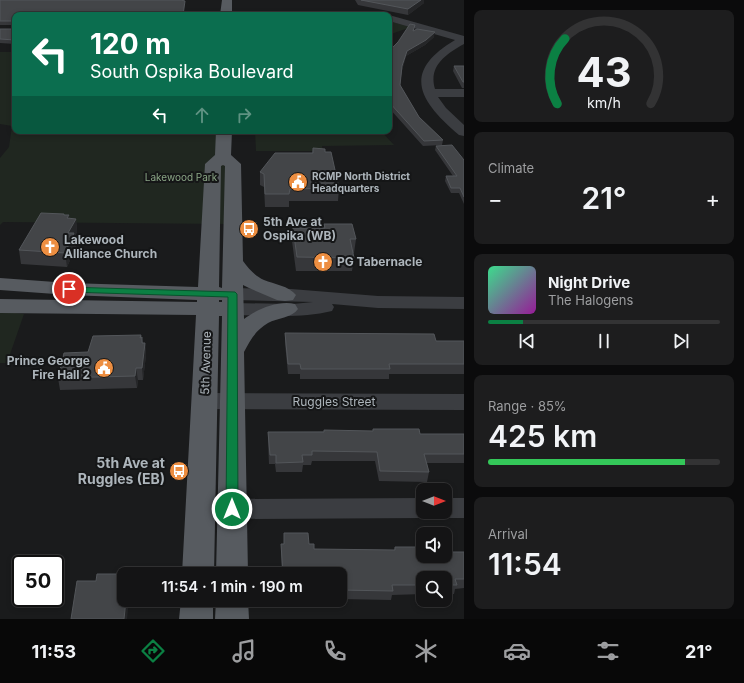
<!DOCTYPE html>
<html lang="en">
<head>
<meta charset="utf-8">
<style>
	body { margin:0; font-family:Inter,sans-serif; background:#1d1d1e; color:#f1f3f6; height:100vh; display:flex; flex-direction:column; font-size:15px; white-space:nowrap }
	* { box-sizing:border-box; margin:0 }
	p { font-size:13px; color:#9d9ea0 }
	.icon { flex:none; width:22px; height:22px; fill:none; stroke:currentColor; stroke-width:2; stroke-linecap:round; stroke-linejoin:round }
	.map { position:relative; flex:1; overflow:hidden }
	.side { display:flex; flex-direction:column; gap:10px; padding:10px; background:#0b0b0c; width:280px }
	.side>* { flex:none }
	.top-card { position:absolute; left:12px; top:12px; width:380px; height:122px; border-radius:8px; box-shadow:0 2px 6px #0003,0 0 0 1px #333334; background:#0b6e4f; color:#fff; overflow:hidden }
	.needle { width:26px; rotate:90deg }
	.fabs { position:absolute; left:416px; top:483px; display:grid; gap:8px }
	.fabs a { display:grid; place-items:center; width:36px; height:36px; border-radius:8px; background:#141415; box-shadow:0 2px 6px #0003,0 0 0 1px #333334; font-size:20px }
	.speed { position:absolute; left:12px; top:555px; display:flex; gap:8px; font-size:20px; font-weight:700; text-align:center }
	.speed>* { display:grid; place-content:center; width:52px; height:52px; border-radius:50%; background:#141415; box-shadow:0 2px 6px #0003,0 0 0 1px #333334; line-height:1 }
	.speed .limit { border:2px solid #111; border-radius:6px; background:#fff; color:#111 }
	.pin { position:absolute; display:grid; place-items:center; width:34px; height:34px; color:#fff; margin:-17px; border:2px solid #fff; border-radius:50%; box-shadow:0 1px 4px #0007 }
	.me { position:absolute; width:44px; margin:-22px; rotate:0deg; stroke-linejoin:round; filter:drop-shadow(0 0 3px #0008) }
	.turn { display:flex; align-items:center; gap:14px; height:84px; padding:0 12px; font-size:18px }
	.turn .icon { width:52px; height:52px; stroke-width:2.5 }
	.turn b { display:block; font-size:28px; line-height:34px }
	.lanes { display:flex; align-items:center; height:38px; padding:0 12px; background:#0003; justify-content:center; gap:20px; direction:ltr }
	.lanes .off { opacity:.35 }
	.big { font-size:30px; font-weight:600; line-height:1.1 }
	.side .card { flex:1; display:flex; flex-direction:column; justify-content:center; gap:6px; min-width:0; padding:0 14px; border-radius:8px; background:#1d1d1e }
	.side .dial { align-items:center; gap:0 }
	.dial svg { height:104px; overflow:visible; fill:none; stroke:#333334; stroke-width:7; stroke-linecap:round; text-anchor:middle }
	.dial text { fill:#f1f3f6; stroke:none }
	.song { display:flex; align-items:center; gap:12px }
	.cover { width:48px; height:48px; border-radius:6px; background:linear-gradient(135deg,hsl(150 70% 55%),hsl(300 70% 35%)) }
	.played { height:4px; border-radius:2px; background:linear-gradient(90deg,#0b8043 15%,#333334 15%) }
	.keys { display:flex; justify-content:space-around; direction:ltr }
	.heat { display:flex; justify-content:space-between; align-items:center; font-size:22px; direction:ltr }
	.charge { height:6px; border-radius:3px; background:linear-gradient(90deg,#34c759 85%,#333334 0) }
	.trip { position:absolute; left:117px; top:567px; width:230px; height:40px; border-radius:8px; background:#141415; box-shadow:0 2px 6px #0003,0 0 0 1px #333334; font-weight:600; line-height:40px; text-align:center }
	.dock { display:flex; height:64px; justify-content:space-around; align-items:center; background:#080808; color:#9d9ea0 }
	.dock .icon { width:28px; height:28px }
	.dock .active { color:#0b8043 }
	.dock b { font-size:18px; color:#f1f3f6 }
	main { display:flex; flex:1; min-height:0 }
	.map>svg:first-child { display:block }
	.green { fill:#202720 }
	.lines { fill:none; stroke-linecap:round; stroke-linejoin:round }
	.minor { fill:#3b3d41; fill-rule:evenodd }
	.major { fill:#575b60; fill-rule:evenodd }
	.wall { fill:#36373a }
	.shaded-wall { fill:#252628 }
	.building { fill:#434548; stroke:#53565a }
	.route { fill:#0b8043; stroke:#07532c }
	.labels { text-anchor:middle; stroke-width:4; stroke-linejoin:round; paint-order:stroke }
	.far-poi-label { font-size:10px; font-weight:bold; fill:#adb5bb; stroke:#151617; text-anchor:start }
	.far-park-label { font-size:10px; fill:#8aa585; stroke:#151617 }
	.poi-label { font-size:12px; font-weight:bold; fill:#adb5bb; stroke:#151617; text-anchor:start }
	.street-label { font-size:12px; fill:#adb5bb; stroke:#151617 }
	.near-poi-label { font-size:14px; font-weight:bold; fill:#adb5bb; stroke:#151617; text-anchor:end }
</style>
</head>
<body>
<main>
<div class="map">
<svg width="464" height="619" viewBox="0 0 464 619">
	<rect width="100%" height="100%" fill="#1a1b1c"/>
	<path class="green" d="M389 21 411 27 394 33 389 36Z
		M0 52H15V131H227L226 224 3 222 0 225V158L9 147 12 126 0 124Z
		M255 131H381L394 145 322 146 323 151H256Z
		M0 311 24 314 7 363H0Z"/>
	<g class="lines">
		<path class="minor" d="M338 12H366L371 15H333Z
			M389 15 464 36V44C446 54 428 66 435 89H464V97H438L446 108 464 125V136L459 135C419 101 401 72 455 40L389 21Z
			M232 288 291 289 378 296 464 297V309L378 308 332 304 334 307 332 311C300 319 265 315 233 315L226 313 224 309 226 305 233 303 293 304 313 302 232 300 225 298 223 294 225 290Z
			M205 393 464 394V410L205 409 197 406 194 401 197 396Z
			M423 498V512H434L432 515 423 518 232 519 223 516 219 509 223 502 232 499Z
			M445 498H464V518H445L436 515 434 512H445Z"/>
		<path class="major" d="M222 0H232V15H220Z
			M216 131H232L231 155 241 164 243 261C249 269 255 276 264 280 274 284 289 286 296 295L293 300 285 301 277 300 249 288 243 285 244 319C257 309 279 300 295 304L298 309C292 318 277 318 268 323 256 330 250 340 244 352L248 574H216L222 316H219L214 574H182L196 315 0 313V299L197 302V300L69 295 0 290V278L69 283 198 287 205 164 215 155ZM223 165 225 166 222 288 219 287 221 166ZM219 300H222V302H219Z
			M181 600H213V619H179Z
			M216 600H248L249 619H215Z"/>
	</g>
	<path class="wall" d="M0 0 185 5 15 15V25H0Z
		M355 0H424V3L408 15 358 5Z
		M0 29H15V44L0 43Z
		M414 30 434 37 425 45 406 56 402 70 400 85 419 117 443 140 442 145 423 146 389 108V55L390 53 391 49Z
		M454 66H464V88H462L453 71Z
		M436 146 464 160V204L459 193H451L445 181 446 176H453L435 150Z
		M313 148 325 152 339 188 338 201H289V207H265L264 187 260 185V172L312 153Z
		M64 215 70 218 76 219 77 232 74 238 76 247 67 267 21 264 19 250Z
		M324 224 356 239 354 253H353L354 258 352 271H296L292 241 293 228H324Z
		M285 333 436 341H464V374H389V379H300V374H288L285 343Z
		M141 335 143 343H145L146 355 143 380H138L137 388 60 390 58 378Z
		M373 429 420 434H464V463H427L429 472 427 482 379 481 375 461H312L311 465H303L302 472H276L275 464H269L268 442V432L373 431Z
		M284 533 309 544 314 549 394 550 395 547 448 552H464V588L455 589 454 594H445V578H423V594L392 595 391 600 340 599V574H282L281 554V544H284Z"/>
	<path class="shaded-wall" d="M421 0H424V3L408 15V9Z
		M435 32 434 37 425 45 406 56 402 71V66L407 51Z
		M69 215 71 228 76 219 77 232 74 238 76 247 67 267 65 253 68 233 67 218Z
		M145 343 146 355 143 380 142 368Z
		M136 368 138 380 137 388 135 376Z
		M126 600H129L127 619H124Z"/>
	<path class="building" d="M0 0H181L185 1 183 15H15V21H0Z
		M361 0H421L408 9Z
		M410 24 415 25 413 31 417 29 435 32 426 40 407 51 402 66 400 85 419 117 443 140 424 141 389 102V55L393 49H391L398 42Z
		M0 29H15V40L0 39Z
		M454 66H464V82H463Z
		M452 145 464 160V197L460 188H451L446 176H457L436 146Z
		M313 148 325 149V152H331L339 188 290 189 289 194H265L264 174 260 172 275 153H313Z
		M41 213 64 214V215H69L67 218 76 219 68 233H74L65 253 19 250Z
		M324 224H352L356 239H350L354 258 297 257 293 228H325Z
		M285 333 434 334 436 341H464V364H389L390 369H301L300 364H288Z
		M141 335 140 338 142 337V343H145L142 368H136L135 376 58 378 64 353 88 352 93 336Z
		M373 429H419L420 434H464V454H424L429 472 380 471 377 452 312 451V455H302L303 462 276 463V455H270L268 432H324V430L373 431Z
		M284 533H308L309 544H314V549L395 550V547H423V556H445V546H446L448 552H464V579H455L457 585H445V578H423V585H392L393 591 340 590V574H283L281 544H284Z
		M97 574H120L119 577H124V600H126L124 619H71L77 581H96Z"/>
	<path class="route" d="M66 287 235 292 237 294 238 509 236 513 232 514 228 513 226 509 228 297 69 292 65 289Z"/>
	<defs>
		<symbol id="civic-disc" viewBox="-11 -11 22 22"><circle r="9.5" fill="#ed8e41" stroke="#151617"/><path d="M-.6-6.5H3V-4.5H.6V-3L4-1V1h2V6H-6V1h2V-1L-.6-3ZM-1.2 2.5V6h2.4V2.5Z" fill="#fff"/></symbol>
		<symbol id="bus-disc" viewBox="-11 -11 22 22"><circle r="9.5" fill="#ed8e41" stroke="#151617"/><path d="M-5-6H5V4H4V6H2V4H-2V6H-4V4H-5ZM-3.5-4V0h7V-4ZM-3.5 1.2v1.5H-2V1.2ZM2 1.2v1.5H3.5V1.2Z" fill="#fff"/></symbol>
		<symbol id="church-disc" viewBox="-11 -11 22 22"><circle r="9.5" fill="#ed8e41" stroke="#151617"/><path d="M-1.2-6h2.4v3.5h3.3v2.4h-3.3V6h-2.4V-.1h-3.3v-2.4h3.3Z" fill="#fff"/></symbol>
	</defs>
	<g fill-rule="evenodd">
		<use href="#civic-disc" x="287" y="171" width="22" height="22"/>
		<use href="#bus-disc" x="238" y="218" width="22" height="22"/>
		<use href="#church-disc" x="39" y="236" width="22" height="22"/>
		<use href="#church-disc" x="312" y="251" width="22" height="22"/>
		<use href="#civic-disc" x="93" y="357" width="22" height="22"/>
		<use href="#bus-disc" x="168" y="460" width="22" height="22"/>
	</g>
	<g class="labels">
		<g class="far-poi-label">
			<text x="312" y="180">RCMP North District<tspan x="312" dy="12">Headquarters</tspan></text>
		</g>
		<g class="far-park-label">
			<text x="181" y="181">Lakewood Park</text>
		</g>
		<g class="poi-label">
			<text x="263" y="226">5th Ave at<tspan x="263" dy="14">Ospika (WB)</tspan></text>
			<text x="64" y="244">Lakewood<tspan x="64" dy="14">Alliance Church</tspan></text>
			<text x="337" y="266">PG Tabernacle</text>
			<text x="90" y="365" text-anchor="end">Prince George<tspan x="90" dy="14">Fire Hall 2</tspan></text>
		</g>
		<g class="street-label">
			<text transform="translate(206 363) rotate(-88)" y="4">5th Avenue</text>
			<text x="334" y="406">Ruggles Street</text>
		</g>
		<g class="near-poi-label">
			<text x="165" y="468">5th Ave at<tspan x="165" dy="16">Ruggles (EB)</tspan></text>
		</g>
	</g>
</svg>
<div class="fabs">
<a><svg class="needle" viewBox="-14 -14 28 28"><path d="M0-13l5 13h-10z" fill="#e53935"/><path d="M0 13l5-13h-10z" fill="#9d9ea0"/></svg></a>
<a><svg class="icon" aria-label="sound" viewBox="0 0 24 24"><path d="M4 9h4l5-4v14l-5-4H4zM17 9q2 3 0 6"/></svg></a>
<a><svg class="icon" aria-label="search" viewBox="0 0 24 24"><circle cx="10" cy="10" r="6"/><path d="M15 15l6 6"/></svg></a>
</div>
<div class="speed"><div class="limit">50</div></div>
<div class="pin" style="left:69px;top:289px;background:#d93025"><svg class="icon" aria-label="arrive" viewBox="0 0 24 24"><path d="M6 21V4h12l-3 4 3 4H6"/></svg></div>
<svg class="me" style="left:232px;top:509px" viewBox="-20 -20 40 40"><circle r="17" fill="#0b8043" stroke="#fff" stroke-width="3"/><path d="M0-11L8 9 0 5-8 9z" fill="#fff"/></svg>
<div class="trip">11:54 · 1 min · 190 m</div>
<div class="top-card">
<div class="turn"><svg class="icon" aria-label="left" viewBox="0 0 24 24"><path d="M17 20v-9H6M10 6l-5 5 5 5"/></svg><div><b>120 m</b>South Ospika Boulevard</div></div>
<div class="lanes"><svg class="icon" aria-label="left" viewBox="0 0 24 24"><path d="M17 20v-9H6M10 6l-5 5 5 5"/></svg><svg class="icon off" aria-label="ahead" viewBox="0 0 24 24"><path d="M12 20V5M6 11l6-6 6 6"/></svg><svg class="icon off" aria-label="right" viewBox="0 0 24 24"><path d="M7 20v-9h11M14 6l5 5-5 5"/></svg></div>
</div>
</div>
<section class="side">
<div class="card dial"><svg viewBox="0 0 100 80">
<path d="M14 69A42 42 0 1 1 86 69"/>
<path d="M14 69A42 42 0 0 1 20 19" stroke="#0b8043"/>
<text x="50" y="56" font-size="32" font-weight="700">43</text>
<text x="50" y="72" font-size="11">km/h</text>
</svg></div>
<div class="card"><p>Climate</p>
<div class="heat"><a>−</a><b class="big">21°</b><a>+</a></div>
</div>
<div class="card">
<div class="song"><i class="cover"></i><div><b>Night Drive</b><p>The Halogens</p></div></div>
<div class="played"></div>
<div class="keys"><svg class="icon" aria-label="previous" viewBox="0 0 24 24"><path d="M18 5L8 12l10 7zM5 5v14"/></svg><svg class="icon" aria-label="pause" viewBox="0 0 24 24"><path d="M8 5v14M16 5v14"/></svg><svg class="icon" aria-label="next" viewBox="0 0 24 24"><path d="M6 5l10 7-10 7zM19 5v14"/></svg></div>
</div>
<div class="card"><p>Range · 85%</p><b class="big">425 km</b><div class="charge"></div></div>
<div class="card"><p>Arrival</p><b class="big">11:54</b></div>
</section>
</main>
<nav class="dock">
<b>11:53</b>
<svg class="icon active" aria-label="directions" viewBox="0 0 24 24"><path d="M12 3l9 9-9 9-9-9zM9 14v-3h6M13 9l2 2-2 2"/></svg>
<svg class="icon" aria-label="music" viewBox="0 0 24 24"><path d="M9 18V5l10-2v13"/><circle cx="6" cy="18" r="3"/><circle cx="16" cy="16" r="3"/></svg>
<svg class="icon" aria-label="phone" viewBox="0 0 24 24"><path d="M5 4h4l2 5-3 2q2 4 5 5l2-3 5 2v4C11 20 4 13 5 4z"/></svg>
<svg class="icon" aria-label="climate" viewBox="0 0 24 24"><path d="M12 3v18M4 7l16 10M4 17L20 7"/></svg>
<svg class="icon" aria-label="car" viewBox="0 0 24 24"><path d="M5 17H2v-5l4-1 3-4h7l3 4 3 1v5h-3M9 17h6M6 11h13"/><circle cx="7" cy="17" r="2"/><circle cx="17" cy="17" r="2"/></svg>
<svg class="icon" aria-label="filters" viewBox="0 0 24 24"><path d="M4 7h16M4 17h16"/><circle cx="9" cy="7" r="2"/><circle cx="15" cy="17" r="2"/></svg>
<b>21°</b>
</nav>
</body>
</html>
